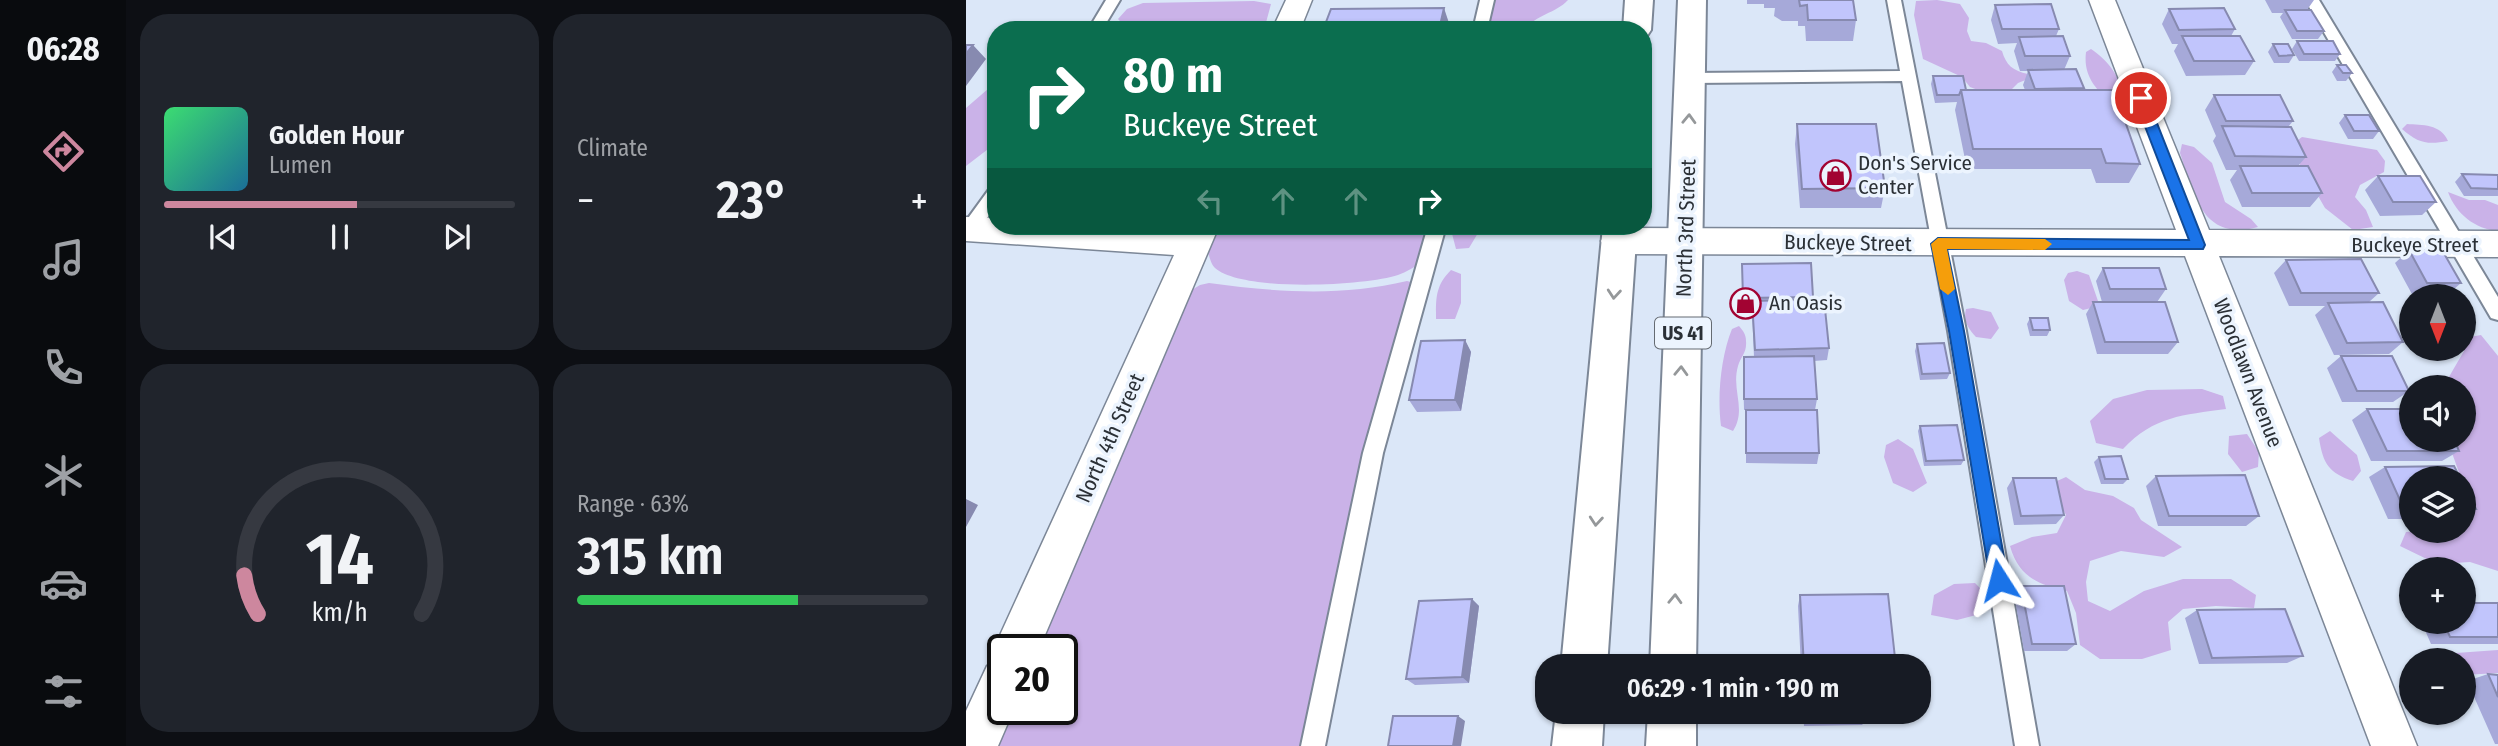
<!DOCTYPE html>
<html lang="en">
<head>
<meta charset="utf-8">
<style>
	body { margin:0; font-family:"Fira Sans Condensed",sans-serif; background:#20242c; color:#f1f3f6; height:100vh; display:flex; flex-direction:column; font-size:26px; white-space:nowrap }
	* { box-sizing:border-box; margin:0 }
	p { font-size:23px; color:#9ea1a6 }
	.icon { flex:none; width:38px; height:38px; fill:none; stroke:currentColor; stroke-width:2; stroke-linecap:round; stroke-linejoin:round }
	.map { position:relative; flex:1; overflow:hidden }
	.drawer { display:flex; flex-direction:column; gap:14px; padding:14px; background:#0d0f14; width:840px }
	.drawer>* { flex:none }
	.guide { position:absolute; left:21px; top:21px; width:665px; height:214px; border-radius:28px; box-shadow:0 2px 5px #0004; background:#0b6e4f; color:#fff; overflow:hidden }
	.needle { width:46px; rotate:180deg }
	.buttons { position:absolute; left:1433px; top:284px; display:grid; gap:14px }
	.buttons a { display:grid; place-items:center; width:77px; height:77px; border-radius:50%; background:#171b24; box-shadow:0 2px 5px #0004; font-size:35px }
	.speed { position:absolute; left:21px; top:634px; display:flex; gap:14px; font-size:35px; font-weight:700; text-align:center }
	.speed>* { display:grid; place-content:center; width:91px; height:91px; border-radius:50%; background:#171b24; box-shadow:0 2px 5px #0004; line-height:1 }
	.speed .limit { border:4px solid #111; border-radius:10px; background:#fff; color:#111 }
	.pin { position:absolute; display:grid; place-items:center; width:60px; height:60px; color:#fff; margin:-30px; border:4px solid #fff; border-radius:50%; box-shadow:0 2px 7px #0007 }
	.me { position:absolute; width:77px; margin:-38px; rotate:351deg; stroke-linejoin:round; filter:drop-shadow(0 0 5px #0008) }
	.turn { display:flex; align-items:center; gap:24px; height:147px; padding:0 21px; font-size:32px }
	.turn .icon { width:91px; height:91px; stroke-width:2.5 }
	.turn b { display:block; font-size:49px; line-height:60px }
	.lanes { display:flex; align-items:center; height:66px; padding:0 21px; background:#0003; justify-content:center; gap:35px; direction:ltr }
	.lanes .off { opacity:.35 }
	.big { font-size:52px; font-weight:600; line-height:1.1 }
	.drawer .card { flex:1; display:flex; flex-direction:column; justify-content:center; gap:10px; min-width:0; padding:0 24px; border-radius:28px; background:#20242c }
	.drawer .dial { align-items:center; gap:0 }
	.dial svg { height:182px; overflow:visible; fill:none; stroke:#363941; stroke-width:7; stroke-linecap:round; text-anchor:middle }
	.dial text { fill:#f1f3f6; stroke:none }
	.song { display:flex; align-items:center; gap:21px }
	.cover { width:84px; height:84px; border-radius:10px; background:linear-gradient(135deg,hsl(140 70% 55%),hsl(200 70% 35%)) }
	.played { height:7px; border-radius:4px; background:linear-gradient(90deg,#cd879e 55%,#363941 55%) }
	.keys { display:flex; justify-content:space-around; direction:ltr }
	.heat { display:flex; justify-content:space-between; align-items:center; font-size:38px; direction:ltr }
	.charge { height:10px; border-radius:5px; background:linear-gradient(90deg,#34c759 63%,#363941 0) }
	.drawer .tiles { flex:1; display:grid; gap:14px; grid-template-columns:repeat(2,1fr) }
	.trip { position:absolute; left:569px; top:654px; width:396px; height:70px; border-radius:28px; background:#171b24; box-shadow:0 2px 5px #0004; font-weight:600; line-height:70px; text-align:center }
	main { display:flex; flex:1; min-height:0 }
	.tabs { display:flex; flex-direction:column; width:126px; justify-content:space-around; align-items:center; background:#090b0e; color:#9ea1a6 }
	.tabs .icon { width:49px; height:49px }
	.tabs .on { color:#cd879e }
	.tabs b { font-size:32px; color:#f1f3f6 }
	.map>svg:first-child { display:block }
	.green { fill:#cab2e8 }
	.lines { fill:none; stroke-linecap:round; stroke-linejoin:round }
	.service-casing { stroke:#7c8797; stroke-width:4 }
	.minor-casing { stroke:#7c8797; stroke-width:3 }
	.trunk-casing { stroke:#7c8797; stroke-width:4 }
	.service { fill:#fff; fill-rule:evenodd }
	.minor { fill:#fff; fill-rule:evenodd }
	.trunk { fill:#fff; fill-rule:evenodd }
	.wall { fill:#a6a9d9 }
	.shaded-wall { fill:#878ab0 }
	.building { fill:#c1c5fc; stroke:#878ab0; stroke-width:2 }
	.oneway { stroke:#95989a }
	.route { fill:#1a73e8; stroke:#114b97; stroke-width:2 }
	.slow { fill:#f59e0b }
	.labels { text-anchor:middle; stroke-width:7; stroke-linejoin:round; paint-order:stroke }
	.shield { fill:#ecf4fe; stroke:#656b72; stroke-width:2 }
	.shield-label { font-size:19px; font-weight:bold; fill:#2b3036 }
	.poi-label { font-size:21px; fill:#2b3036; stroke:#ecf4fe; text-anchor:start }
	.street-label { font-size:21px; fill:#2b3036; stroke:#ecf4fe }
</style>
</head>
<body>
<main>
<nav class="tabs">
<b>06:28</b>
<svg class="icon on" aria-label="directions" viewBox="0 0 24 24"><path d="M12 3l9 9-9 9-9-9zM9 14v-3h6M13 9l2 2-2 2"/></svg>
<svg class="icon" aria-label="music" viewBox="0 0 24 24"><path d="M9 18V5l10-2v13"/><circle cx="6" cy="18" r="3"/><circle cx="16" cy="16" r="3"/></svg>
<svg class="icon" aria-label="phone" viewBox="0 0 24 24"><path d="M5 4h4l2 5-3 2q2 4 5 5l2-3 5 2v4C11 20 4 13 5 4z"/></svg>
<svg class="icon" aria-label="climate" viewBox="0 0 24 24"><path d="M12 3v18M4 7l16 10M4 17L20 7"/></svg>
<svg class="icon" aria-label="car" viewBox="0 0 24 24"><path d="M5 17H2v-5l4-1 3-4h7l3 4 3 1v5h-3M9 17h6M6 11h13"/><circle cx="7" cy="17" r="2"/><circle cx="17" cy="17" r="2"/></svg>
<svg class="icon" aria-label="filters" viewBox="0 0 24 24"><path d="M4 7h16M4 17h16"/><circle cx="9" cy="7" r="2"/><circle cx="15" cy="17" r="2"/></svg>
</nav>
<section class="drawer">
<div class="tiles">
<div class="card">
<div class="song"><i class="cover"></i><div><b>Golden Hour</b><p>Lumen</p></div></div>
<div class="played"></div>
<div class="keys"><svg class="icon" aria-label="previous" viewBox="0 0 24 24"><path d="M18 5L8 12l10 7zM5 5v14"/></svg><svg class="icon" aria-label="pause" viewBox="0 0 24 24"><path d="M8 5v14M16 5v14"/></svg><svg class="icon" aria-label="next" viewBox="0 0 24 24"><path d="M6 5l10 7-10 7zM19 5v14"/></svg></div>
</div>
<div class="card"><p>Climate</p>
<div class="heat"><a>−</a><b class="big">23°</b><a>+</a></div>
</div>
<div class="card dial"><svg viewBox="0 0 100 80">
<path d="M14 69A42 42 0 1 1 86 69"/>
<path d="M14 69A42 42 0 0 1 8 52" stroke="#cd879e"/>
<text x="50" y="56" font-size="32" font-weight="700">14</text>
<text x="50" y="72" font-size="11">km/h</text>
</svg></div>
<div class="card"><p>Range · 63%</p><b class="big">315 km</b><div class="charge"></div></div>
</div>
</section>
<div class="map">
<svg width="1532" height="746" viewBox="0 0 1532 746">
	<rect width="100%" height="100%" fill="#dbe7f8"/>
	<path class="green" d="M529 0H602C589 14 570 14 559 30H522Z
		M971 0 994 4 1003 18 1001 31 1005 41 1020 43 1036 51C1040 65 1047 71 1062 74V79L1052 83 1045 90 1025 95 1004 87 996 77 957 59 948 15 950 1Z
		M288 1 305 4 298 30H274L272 27 251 24 158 25 152 19 161 9 177 3Z
		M1125 49C1142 60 1158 80 1155 100L1147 104C1130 90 1117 76 1120 52Z
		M30 82V143L0 166V108Z
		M1441 124C1456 125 1475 124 1482 141 1461 145 1452 143 1436 129Z
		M1336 137 1411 150 1419 161 1418 172 1394 185 1389 197 1400 210 1407 227 1387 230 1359 208 1329 156 1328 143Z
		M1216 144 1228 147 1246 163 1259 202 1285 219 1292 227C1236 242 1228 194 1214 153Z
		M1482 192 1503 200H1519L1532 205V231C1509 229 1490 214 1482 192Z
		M254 226H467L456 262C449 267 440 272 432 275 398 286 276 292 249 268 245 264 244 258 242 253Z
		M484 226H512V233L503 248 490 249Z
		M485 270 495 274V303L489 319H470C470 299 469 286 485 270Z
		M1111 271 1123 275 1132 301 1129 307 1117 310 1103 301 1098 280 1102 273Z
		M441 281 445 282 447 287 339 746H23L39 709H96V649H63L224 291 234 285 243 283C309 292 375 297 441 281Z
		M1007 308 1025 312 1033 328 1025 339 1010 337C1002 328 997 321 1000 309Z
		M773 326C777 331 780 334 780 341 781 353 775 356 772 366 765 390 781 409 767 431L755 426C751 396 755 356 766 329Z
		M1515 335 1532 356V571L1504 562 1471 564 1434 546 1440 532 1498 530V527L1503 526 1505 510 1498 478H1495L1481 439H1498V387H1480V382L1498 351V338Z
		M1236 389 1257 396 1260 409C1217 415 1188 416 1157 449L1130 443 1124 421 1147 399 1181 390Z
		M1364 431 1391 455 1395 471 1387 481C1363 473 1357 464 1353 438Z
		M1281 434 1293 452 1292 467 1276 472 1262 454 1263 436Z
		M932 439 947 449 961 483 947 492 927 483 918 457 920 445Z
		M1100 477 1119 490 1147 496 1168 508 1175 520 1216 547 1198 557 1155 551 1124 561 1120 582 1122 601 1144 611 1178 591 1217 579H1265L1290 595 1288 608 1250 606 1217 609 1202 622 1205 650 1176 659H1134L1114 645 1110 613 1101 591C1071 584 1053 577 1044 546L1066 537 1091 533 1100 515 1089 494 1091 481Z
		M1009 583 1015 589 1018 613 991 620 965 615 968 595 988 584Z
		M1532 650V673L1498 675V660H1468L1476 654Z"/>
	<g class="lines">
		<defs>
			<path id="service" d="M140 0H154L136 30H122Z
				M514 0H528L521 30H507Z
				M921 0H935L1000 331 1073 746H1049L982 331 936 81 724 83 716 78 724 73 934 71Z
				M1339 0H1353L1532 297V320L1525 318Z
				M30 186V205L10 234H0V221L24 188Z
				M462 226H480L417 453 359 746H335L397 453Z"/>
			<path id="minor" d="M320 0H346L334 30H306Z
				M1123 0H1149L1243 230 1532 231V257L1253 256 1451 746H1405L1219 256 652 254 640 250 635 241 640 232 652 228 1210 230Z
				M0 217 30 218V226L219 229 221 226H253L73 649H37V709H48L32 746H0V711L21 666 34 661 29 649 35 633 208 255 0 241Z"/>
			<path id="trunk" d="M659 0H687L685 30 681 36 677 37V30H657Z
				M712 0H740L730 667H684Z
				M637 226H671L641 667H595Z
				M590 712H638L636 746H586Z
				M682 712H730V746H680Z"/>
		</defs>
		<use href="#service" class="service-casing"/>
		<use href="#minor" class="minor-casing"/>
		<use href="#trunk" class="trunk-casing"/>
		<use href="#service" class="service"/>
		<use href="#minor" class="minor"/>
		<use href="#trunk" class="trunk"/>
	</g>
	<path class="wall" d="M781 0H887L890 20 887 41H840L839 26H832V21H816L808 16 809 8H798V4H781Z
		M1299 0H1348L1341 10 1358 31 1352 39H1326L1314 17 1317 13H1306Z
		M1029 5 1093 29 1090 36 1104 56 1098 70 1118 88 1117 90 1174 164 1163 183H1130L1125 169H1001L989 110 991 102 969 103 965 84 967 76 1000 90H1059L1057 85 1062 71H1054L1048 51 1051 43 1032 44 1025 20Z
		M1203 9 1269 29 1265 36 1288 61 1279 75 1220 76 1208 51 1212 44H1206L1196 24Z
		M1331 41 1374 54 1369 61H1333L1326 49Z
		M1307 44 1328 55 1323 63H1308L1302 52Z
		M1371 65 1386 73 1380 81H1371L1366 72Z
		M1248 95 1327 121 1322 127 1340 157 1332 166 1356 193 1344 207H1276L1264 180 1271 170H1260L1247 141 1250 136 1239 110Z
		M1379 115 1413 131 1407 139H1382L1373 123Z
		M831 124 919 188 915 208H834L829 144Z
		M1496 174 1532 175V196H1498L1489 182Z
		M1412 176 1470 202 1456 215 1414 216 1399 190Z
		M1443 250 1495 283 1480 296H1447L1429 263Z
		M1320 260 1413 293 1403 302 1437 342 1423 354 1368 355 1349 315 1359 306H1323L1308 273Z
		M776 264 847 297 863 348 861 360 848 361 851 399 849 410 853 453 851 464 780 463V410H778L777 369 788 357 786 310 776 311Z
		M1137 268 1200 289 1191 302 1212 342 1202 354H1131L1120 314 1127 302H1136L1130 281Z
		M1064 318 1084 330 1081 336H1064L1061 324Z
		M499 340 505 352 495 411 451 412 443 400Z
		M951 344 984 373 981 379 954 380 949 351Z
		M1375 356 1443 391 1427 402H1376L1361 368Z
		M1401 409 1493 451 1476 461H1405L1386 420Z
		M954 426 998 460 995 465 958 466 952 431Z
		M1133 457 1162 479 1157 484H1135L1128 462Z
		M1419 467 1446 478V519H1422L1403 477Z
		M1190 476 1293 516 1280 526H1192L1180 486Z
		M1047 478 1098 515 1090 524 1048 525 1041 488Z
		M1498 485 1510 509 1498 515Z
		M1055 586 1110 644 1101 651H1058L1048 594Z
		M834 595 930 667H835L832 606Z
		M506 599 513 606 503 683 449 685 440 679Z
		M1532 603V644H1465L1455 621H1498Z
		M1231 610 1337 656 1321 663 1233 664 1219 618Z
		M1522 674 1532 675V744H1529L1501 681Z
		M837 712H901L902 718 896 725 838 726Z"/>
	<path class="shaded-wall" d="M478 8 485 29V30H473Z
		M7 45 20 59 0 86V54Z
		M499 340 505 352 495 411 489 400Z
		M0 499 12 505 0 527Z
		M506 599 513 606 503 683 496 677Z
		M492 716 499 721 495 746H487Z"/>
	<path class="building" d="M833 0H887L890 20H842L841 5 834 6Z
		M1085 4 1093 29H1036L1029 5Z
		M478 8 473 30H357L365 9Z
		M1258 8 1269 29 1213 30 1203 9Z
		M1319 10H1345L1358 31H1331Z
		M1097 36 1104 56H1059L1053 37Z
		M1216 36H1274L1288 61H1228Z
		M1331 41H1367L1374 54H1338Z
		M1307 44H1322L1328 55 1313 56Z
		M0 45H7L0 54Z
		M1371 65H1380L1386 73H1377Z
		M1110 69 1118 88 1069 89 1062 70Z
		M967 76H997L1000 90H995L993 95H971Z
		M995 90H1148L1174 164 1140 163 1135 149H1007Z
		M1248 95H1314L1327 121H1260Z
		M1379 115H1403L1413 131H1388Z
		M831 124H910L919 188 836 189Z
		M1256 126 1325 127 1340 157 1269 156Z
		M1274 166H1342L1356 193H1286Z
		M1496 174 1532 175V189L1505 188Z
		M1412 176H1454L1470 202H1427Z
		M1443 250H1476L1495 283H1461Z
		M1395 259 1413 293H1335L1320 260Z
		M845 263 847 297 777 298 776 264Z
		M1137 268H1193L1200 289H1144Z
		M858 299 863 348 789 350 786 301Z
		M1127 302H1199L1212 342H1139Z
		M1417 302 1437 342 1381 343 1362 303Z
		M1064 318H1082L1084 330H1067Z
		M499 340 489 400H443L455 341Z
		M978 343 984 373 956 374 951 344Z
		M848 356 851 399H778V357Z
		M1375 356H1426L1443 391H1391Z
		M1401 409H1446V439H1488L1493 451H1421Z
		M780 410H851L853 453H780Z
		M991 425 998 460 960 461 954 426Z
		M1155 456 1162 479H1139L1133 457Z
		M1488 466 1494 478H1446V509H1438L1419 467Z
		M1279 475 1293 516H1203L1190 476Z
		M1047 478H1090L1098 515 1055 516Z
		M1498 485 1510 509H1498Z
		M1055 586H1098L1110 644H1066Z
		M922 594 930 667H838L834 595Z
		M506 599 496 677 440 679 453 601Z
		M1498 603H1532V637H1484L1477 621H1498Z
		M1319 609 1337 656 1246 658 1231 610Z
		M1522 674 1532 675V697Z
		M840 712H901L902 718 841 719Z
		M427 716H492L487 746H422Z"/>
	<defs><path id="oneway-chevron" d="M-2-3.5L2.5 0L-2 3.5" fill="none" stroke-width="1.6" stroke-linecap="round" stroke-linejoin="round" transform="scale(1.75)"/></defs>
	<g class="oneway">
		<use href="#oneway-chevron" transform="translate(723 119) rotate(-88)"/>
		<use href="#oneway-chevron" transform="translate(648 294) rotate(95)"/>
		<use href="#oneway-chevron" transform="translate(715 371) rotate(-88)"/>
		<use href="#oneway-chevron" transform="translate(630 521) rotate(95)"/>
		<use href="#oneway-chevron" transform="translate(709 599) rotate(-88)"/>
	</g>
	<path class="route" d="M1175 94 1181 98 1239 245 1237 249H981L998 331 1042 580 1040 586 1033 589 1027 586 1024 580 983 331 965 244 972 238 1223 240 1168 98Z"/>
	<path class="slow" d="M972 238 1079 239 1086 244 1079 250 981 249 989 289 982 295 974 289 965 244Z"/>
	<defs>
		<symbol id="shop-ring" viewBox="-11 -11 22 22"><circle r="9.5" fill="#ecf4fe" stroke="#a20332" stroke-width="1.5"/><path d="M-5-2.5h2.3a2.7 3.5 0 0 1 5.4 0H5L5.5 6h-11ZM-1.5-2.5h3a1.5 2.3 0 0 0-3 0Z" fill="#a20332"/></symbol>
	</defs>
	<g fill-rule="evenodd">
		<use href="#shop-ring" x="852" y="158" width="35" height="35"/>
		<use href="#shop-ring" x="762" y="286" width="35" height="35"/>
	</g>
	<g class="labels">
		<rect class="shield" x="689" y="317.5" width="56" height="31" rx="5"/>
		<g class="shield-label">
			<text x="717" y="340">US 41</text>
		</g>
		<g class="poi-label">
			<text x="892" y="170">Don's Service<tspan x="892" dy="24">Center</tspan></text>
			<text x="803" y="310">An Oasis</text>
		</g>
		<g class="street-label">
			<text transform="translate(720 228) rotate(-88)" y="7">North 3rd Street</text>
			<text transform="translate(882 243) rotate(1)" y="7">Buckeye Street</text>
			<text x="1449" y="252">Buckeye Street</text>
			<text transform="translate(1282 373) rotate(69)" y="7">Woodlawn Avenue</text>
			<text transform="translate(144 438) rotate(-66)" y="7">North 4th Street</text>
		</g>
	</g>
</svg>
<div class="buttons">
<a><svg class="needle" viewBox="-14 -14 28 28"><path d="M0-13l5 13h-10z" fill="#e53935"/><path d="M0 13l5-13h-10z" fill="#9ea1a6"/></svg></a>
<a><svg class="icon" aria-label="sound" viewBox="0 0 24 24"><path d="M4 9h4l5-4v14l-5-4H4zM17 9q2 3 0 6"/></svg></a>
<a><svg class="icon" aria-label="layers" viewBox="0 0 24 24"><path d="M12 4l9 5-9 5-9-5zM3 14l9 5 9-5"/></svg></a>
<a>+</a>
<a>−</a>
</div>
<div class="speed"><div class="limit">20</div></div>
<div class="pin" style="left:1175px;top:98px;background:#d93025"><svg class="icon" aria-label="arrive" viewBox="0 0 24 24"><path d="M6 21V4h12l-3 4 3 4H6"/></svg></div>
<svg class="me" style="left:1033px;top:580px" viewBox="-20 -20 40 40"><path d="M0-17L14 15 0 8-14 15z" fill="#1a73e8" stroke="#fff" stroke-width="4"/></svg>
<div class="trip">06:29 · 1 min · 190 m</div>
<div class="guide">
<div class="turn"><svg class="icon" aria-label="right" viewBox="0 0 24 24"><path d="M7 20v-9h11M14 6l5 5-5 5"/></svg><div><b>80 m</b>Buckeye Street</div></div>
<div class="lanes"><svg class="icon off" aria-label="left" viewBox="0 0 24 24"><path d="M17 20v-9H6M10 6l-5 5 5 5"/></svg><svg class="icon off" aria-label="ahead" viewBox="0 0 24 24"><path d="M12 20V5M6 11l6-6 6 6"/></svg><svg class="icon off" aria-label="ahead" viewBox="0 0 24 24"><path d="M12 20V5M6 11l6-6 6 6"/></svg><svg class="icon" aria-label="right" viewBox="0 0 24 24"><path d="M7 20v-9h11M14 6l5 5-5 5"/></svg></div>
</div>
</div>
</main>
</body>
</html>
